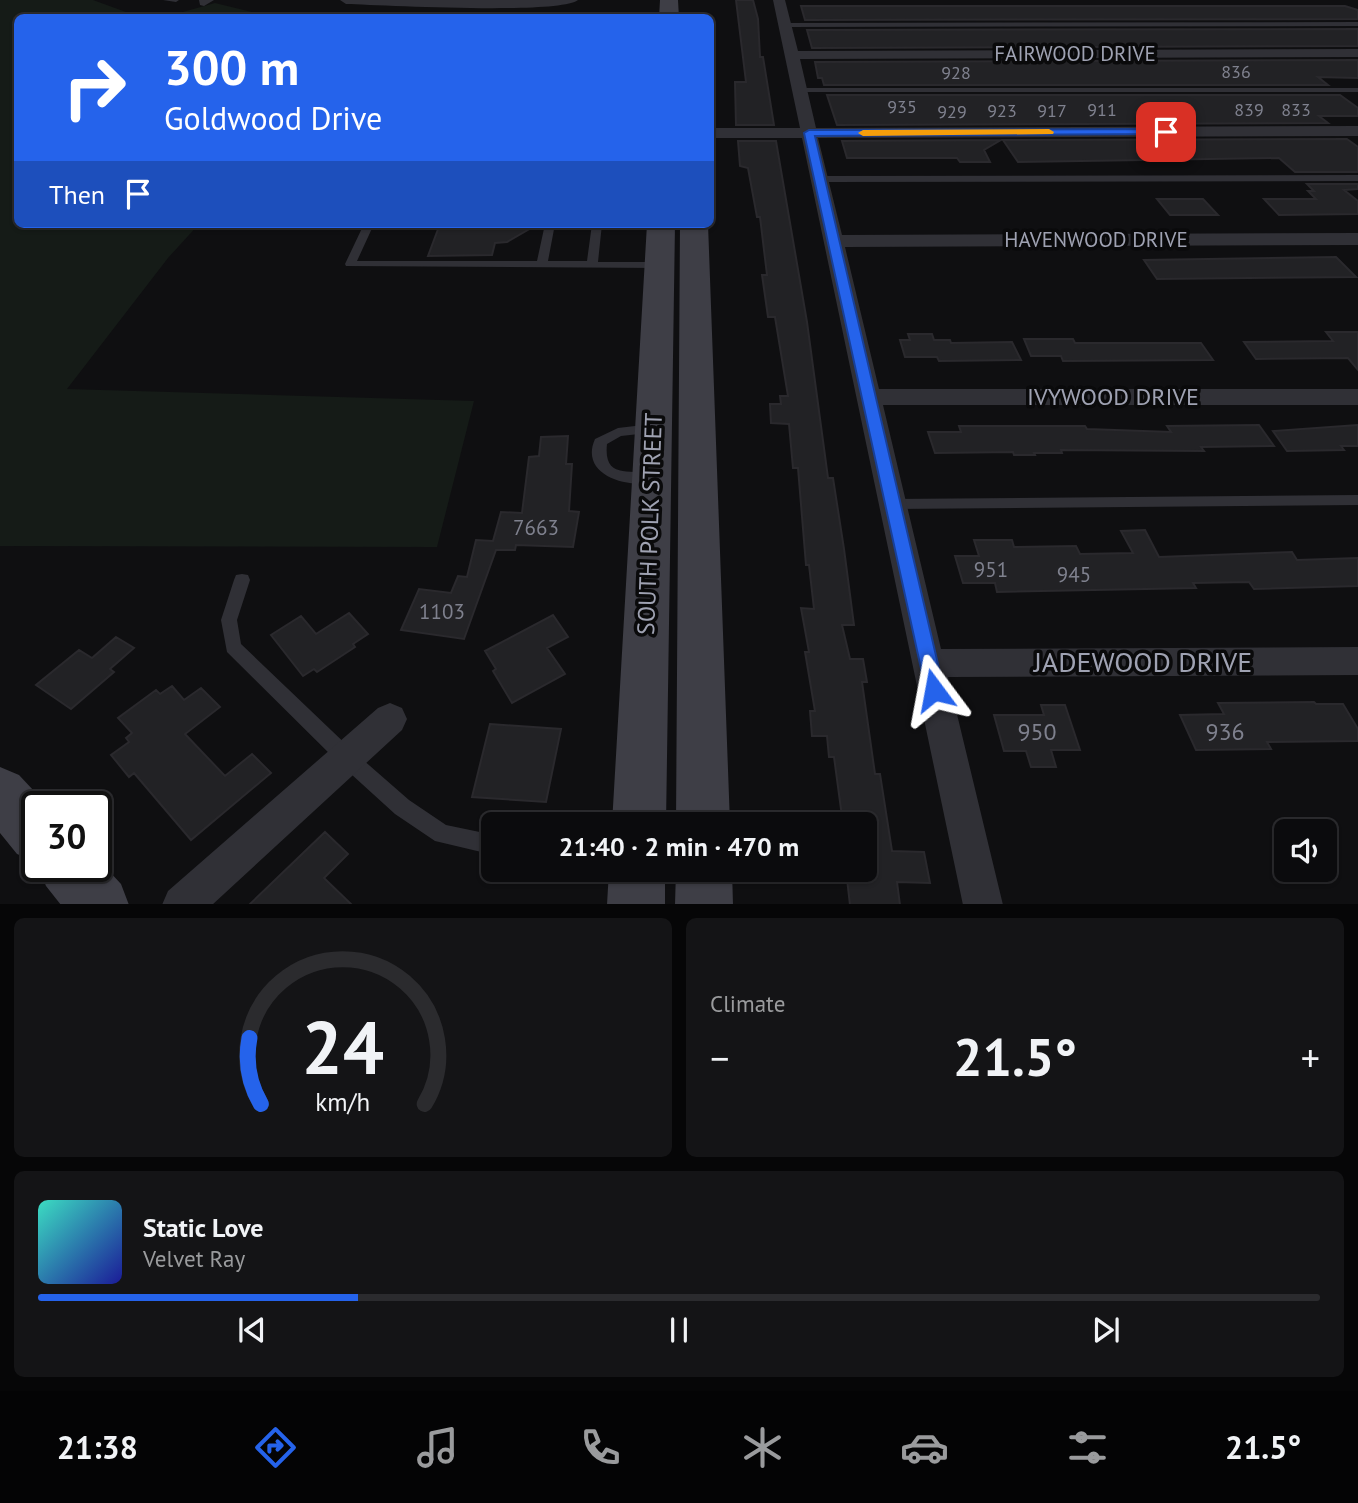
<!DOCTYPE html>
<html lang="en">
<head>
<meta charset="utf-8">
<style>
	body { margin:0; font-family:"PT Sans",sans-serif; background:#141416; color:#f1f3f6; height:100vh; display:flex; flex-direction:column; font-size:26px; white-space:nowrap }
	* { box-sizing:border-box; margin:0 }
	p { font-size:23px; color:#9a9b9d }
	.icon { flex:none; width:38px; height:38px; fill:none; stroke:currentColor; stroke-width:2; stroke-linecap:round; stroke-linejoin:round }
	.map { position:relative; height:904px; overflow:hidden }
	.side { display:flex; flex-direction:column; gap:14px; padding:14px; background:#060607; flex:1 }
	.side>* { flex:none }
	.hud { position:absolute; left:14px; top:14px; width:700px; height:214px; border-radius:10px; box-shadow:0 2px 5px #0004,0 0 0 2px #2b2b2e; background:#2563eb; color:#fff; overflow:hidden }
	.controls { position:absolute; left:1274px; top:819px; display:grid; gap:14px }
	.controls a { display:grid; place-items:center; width:63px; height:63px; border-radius:10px; background:#0b0b0d; box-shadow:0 2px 5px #0004,0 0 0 2px #2b2b2e; font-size:35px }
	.speed { position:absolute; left:21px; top:791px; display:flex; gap:14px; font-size:35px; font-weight:700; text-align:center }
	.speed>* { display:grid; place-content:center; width:91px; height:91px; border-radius:50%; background:#0b0b0d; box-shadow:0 2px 5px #0004,0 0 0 2px #2b2b2e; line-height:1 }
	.speed .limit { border:4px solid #111; border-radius:10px; background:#fff; color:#111 }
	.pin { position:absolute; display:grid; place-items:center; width:60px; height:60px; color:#fff; margin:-30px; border-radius:14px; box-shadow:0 4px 10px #0006 }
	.me { position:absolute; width:77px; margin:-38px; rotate:347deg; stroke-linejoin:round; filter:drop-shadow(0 0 5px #0008) }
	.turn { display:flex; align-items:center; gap:24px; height:147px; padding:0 35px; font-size:32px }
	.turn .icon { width:91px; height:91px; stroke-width:2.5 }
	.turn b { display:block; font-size:49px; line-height:60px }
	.then { display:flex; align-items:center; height:66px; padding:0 35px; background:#0003; gap:14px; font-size:26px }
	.big { font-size:52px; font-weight:600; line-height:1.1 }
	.side .tile { flex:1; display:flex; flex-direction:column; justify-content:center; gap:10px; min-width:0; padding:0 24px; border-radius:10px; background:#141416 }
	.side .dial { align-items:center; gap:0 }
	.dial svg { height:182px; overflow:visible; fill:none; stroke:#2b2b2e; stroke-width:7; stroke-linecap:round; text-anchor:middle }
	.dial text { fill:#f1f3f6; stroke:none }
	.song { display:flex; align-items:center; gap:21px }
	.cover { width:84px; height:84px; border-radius:10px; background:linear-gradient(135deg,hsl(170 70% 55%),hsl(240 70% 35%)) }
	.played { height:7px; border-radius:4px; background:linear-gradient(90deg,#2563eb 25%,#2b2b2e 25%) }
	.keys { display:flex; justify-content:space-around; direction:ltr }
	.heat { display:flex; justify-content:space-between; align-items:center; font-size:38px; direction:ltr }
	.side .tiles { flex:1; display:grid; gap:14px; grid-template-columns:1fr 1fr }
	.tile:last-child { grid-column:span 2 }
	.trip { position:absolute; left:481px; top:812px; width:396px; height:70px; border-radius:10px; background:#0b0b0d; box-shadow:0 2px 5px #0004,0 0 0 2px #2b2b2e; font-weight:600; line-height:70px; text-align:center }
	.tabs { display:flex; height:112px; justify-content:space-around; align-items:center; background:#040405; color:#9a9b9d }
	.tabs .icon { width:49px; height:49px }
	.tabs .active { color:#2563eb }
	.tabs b { font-size:32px; color:#f1f3f6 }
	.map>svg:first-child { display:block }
	.green { fill:#151b17 }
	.building { fill:#222225; stroke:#2a292d; stroke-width:2 }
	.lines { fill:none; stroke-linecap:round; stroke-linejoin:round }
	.lane { fill:#303036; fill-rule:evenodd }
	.street { fill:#303036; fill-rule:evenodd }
	.secondary { fill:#3e3e46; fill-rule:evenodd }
	.route { fill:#2563eb; stroke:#184099; stroke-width:2 }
	.slow { fill:#f59e0b }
	.labels { text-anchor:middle; stroke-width:7; stroke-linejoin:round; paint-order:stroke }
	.far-number-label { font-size:18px; fill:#7f818e }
	.far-street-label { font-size:21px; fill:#9fa2b2; stroke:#0a0a0b }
	.number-label { font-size:21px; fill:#7f818e }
	.street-label { font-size:24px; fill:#9fa2b2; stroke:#0a0a0b }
	.near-number-label { font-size:24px; fill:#7f818e }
	.near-street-label { font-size:28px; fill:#9fa2b2; stroke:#0a0a0b }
</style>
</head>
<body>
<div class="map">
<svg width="1358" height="905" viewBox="0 0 1358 905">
	<rect width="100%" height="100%" fill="#0f0f11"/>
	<path class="green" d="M0 0H93L126 12 172 15 215 3 273 17 18 18V224H199L168 258 67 389 474 401 437 547 0 546Z"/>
	<path class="building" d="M736 0H753L758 19 760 57H763L774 125H736L735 82H746Z
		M801 6H1345L1358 10V19L805 20Z
		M1358 29V46L812 48 807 30Z
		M1358 60V78L1318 77 1328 85H824L822 78H818L815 62Z
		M827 95H1340L1358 108V116H1319L1328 123 837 125Z
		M1347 139 1358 147V172H1295L1279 158 1018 162 1003 140Z
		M1001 140 984 150 990 162H960L957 158H847L842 141Z
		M738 141H776L807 322 828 478H833L844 549 854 625H842L850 659H863L867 682H862L875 774H880L892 851 924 852 930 883 897 882 900 905H850L846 870H864V824H843L834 757H829L827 736H812L810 711H815L805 652H809L801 608 814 609 809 565H806L798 468H793L789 424 771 423 770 404H781L780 396H788L775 317H768L762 275H767L760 217H757L748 168 740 166Z
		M1307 184H1358V189L1344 190 1358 201V214L1279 215 1264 199H1316L1308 191H1314Z
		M1157 199H1203L1218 215H1170Z
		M440 224H538L507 242 495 243 492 255 428 256Z
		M1336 257 1356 277 1157 279 1144 260Z
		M1326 332H1358V370L1348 358 1256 359 1244 342 1333 341Z
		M908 334H932L934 340H950L951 343 1012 342 1021 360 939 361 937 357H905L900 340H910Z
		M1024 339H1073L1075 343H1201L1213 360 1063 361 1061 356H1031Z
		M1259 425 1274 446 1201 447 1204 451 1061 450 1062 453H1034L1035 455H1014L1013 452 935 453 928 432H961L959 426H1085L1087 429 1171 432 1167 426Z
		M1358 425V446H1341L1344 450 1287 451 1273 431Z
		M568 436 566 464H572L569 511 579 512 573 547 516 545 515 550H496L464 639 401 630 419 589 451 593 458 576 467 577 476 540 493 541 501 512 522 513 529 457 539 456 541 437Z
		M1145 530 1159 557 1292 552 1297 560 1358 558V586L1254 589 1249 582 1193 583 1196 588 997 592 995 583H963L955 556H979L974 540H1012L1014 547 1076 546 1080 554 1133 553 1121 531Z
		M349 613 368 634 353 644 355 647 317 672 314 669 303 676 271 635 301 616 316 634Z
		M553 615 568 637 547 648 565 674 512 703 493 671 496 669 485 651Z
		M116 637 134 648 110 669 114 672 71 709 36 685 79 650 92 658Z
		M172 686 184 700 201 688 220 707 185 734 225 776 252 754 271 773 191 840 134 773 129 777 111 755 129 742 126 738 132 733 118 718 156 690 160 694Z
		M1314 702 1316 704H1343L1358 729V741L1267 742 1271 749 1196 750 1180 715 1224 714 1218 703Z
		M1041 705H1065L1080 750H1051L1056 767H1031L1026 751H1004L994 715H1044Z
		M490 724 561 729 546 802 472 797Z
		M325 832 348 854 324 878 352 905H249Z"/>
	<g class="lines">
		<path class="lane" d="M163 0H179L176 2Z
			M1358 22V26L785 27 781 25 785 23Z
			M796 88H1358V92H796Z
			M1358 175V181L819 182 814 179 819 176Z
			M364 224H374L357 261H537L545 224H555L548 261H587L592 224H602L598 262H659L664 265 659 268 346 266 345 264Z
			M652 424 659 429 657 432 621 436 607 444C603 481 632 468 655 474L657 478 655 482C627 489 579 475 595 439L618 428Z
			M1358 495V505L892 509 887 508 885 504 887 500 892 499Z
			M242 574 248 575 250 580 237 620 241 644 354 752 409 800 446 825 494 835V855L435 841 395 814 340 764 227 652 221 620 234 580 236 575Z"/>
		<path class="street" d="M199 0H214L204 6 200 5Z
			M340 0H578C559 15 381 5 346 4Z
			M773 0H785L798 51 1358 49V57L800 59 816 128 1358 126V136L818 138 842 235 1358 233V245L845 247 879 389H1358V405H883L941 649 1358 647V675L948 677 1003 905H963L802 138H710V128H800Z
			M390 703 402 708 407 719 402 730 212 905H162L168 891 378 708Z"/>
		<path class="secondary" d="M660 0H678L679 18H659Z
			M647 224H675L666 824H612Z
			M680 224H708L730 824H676Z
			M0 767 19 775 49 807H37V862L17 854 0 833Z
			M96 857 121 884 129 905H61L46 886 38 866H96Z
			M609 870H665V905H607Z
			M676 870H732L733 905H675Z"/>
	</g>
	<path class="route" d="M1166 129 1169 130V134L815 136 944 690 941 696 934 699 927 696 804 133 809 130Z"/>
	<path class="slow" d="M1049 129 1054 132 1053 134 863 136 858 133 863 130Z"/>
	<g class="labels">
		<g class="far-number-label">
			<text x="1236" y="78">836</text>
			<text x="956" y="79">928</text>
			<text x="902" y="113">935</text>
			<text x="1102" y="116">911</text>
			<text x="1249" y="116">839</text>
			<text x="1296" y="116">833</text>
			<text x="1002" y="117">923</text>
			<text x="1052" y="117">917</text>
			<text x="952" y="118">929</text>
		</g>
		<g class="far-street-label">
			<text x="1075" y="61">FAIRWOOD DRIVE</text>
			<text x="1096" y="247">HAVENWOOD DRIVE</text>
		</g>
		<g class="number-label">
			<text x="536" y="535">7663</text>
			<text x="991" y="577">951</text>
			<text x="1074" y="582">945</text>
			<text x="442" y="619">1103</text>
		</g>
		<g class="street-label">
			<text x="1113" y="405">IVYWOOD DRIVE</text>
			<text transform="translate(650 524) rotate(-88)" y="8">SOUTH POLK STREET</text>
		</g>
		<g class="near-number-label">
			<text x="1037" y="740">950</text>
			<text x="1225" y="740">936</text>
		</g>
		<g class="near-street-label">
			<text x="1143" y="672">JADEWOOD DRIVE</text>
		</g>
	</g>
</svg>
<div class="controls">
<a><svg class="icon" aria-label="sound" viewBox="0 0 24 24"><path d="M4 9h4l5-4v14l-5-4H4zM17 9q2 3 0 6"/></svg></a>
</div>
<div class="speed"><div class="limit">30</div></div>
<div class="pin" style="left:1166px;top:132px;background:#d93025"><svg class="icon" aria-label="arrive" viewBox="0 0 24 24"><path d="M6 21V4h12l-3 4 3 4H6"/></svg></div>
<svg class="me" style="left:934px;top:690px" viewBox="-20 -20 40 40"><path d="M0-17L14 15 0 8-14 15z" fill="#2563eb" stroke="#fff" stroke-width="4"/></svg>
<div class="trip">21:40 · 2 min · 470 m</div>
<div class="hud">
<div class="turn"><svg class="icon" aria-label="right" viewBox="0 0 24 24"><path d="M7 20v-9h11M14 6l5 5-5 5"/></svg><div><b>300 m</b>Goldwood Drive</div></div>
<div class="then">Then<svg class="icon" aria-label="arrive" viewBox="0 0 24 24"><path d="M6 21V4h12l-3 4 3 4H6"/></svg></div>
</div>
</div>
<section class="side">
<div class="tiles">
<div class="tile dial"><svg viewBox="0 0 100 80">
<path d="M14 69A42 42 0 1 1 86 69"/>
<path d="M14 69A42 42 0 0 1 9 40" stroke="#2563eb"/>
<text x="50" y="56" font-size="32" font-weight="700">24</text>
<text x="50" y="72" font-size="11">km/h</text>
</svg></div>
<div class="tile"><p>Climate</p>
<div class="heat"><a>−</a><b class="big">21.5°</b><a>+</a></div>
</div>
<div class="tile">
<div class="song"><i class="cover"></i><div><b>Static Love</b><p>Velvet Ray</p></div></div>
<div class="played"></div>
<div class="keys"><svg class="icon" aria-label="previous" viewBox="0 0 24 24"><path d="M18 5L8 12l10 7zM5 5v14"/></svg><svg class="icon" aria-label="pause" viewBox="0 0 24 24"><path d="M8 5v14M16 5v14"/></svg><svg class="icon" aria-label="next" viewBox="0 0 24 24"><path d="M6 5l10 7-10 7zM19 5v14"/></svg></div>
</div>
</div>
</section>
<nav class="tabs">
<b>21:38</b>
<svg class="icon active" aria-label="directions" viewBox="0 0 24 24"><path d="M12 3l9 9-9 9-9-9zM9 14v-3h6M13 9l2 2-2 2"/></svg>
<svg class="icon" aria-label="music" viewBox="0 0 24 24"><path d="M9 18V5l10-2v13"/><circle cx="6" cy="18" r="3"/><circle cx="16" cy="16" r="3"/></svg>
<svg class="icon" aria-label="phone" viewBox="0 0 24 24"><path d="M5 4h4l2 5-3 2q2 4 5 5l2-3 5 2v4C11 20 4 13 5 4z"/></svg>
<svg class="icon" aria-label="climate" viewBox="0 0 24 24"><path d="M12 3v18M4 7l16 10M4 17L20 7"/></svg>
<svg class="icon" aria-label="car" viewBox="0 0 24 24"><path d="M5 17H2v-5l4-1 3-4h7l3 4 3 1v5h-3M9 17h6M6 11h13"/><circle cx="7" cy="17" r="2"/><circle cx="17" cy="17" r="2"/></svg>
<svg class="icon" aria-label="filters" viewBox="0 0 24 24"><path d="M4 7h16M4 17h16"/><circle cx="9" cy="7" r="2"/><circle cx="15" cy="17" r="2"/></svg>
<b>21.5°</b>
</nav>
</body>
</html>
